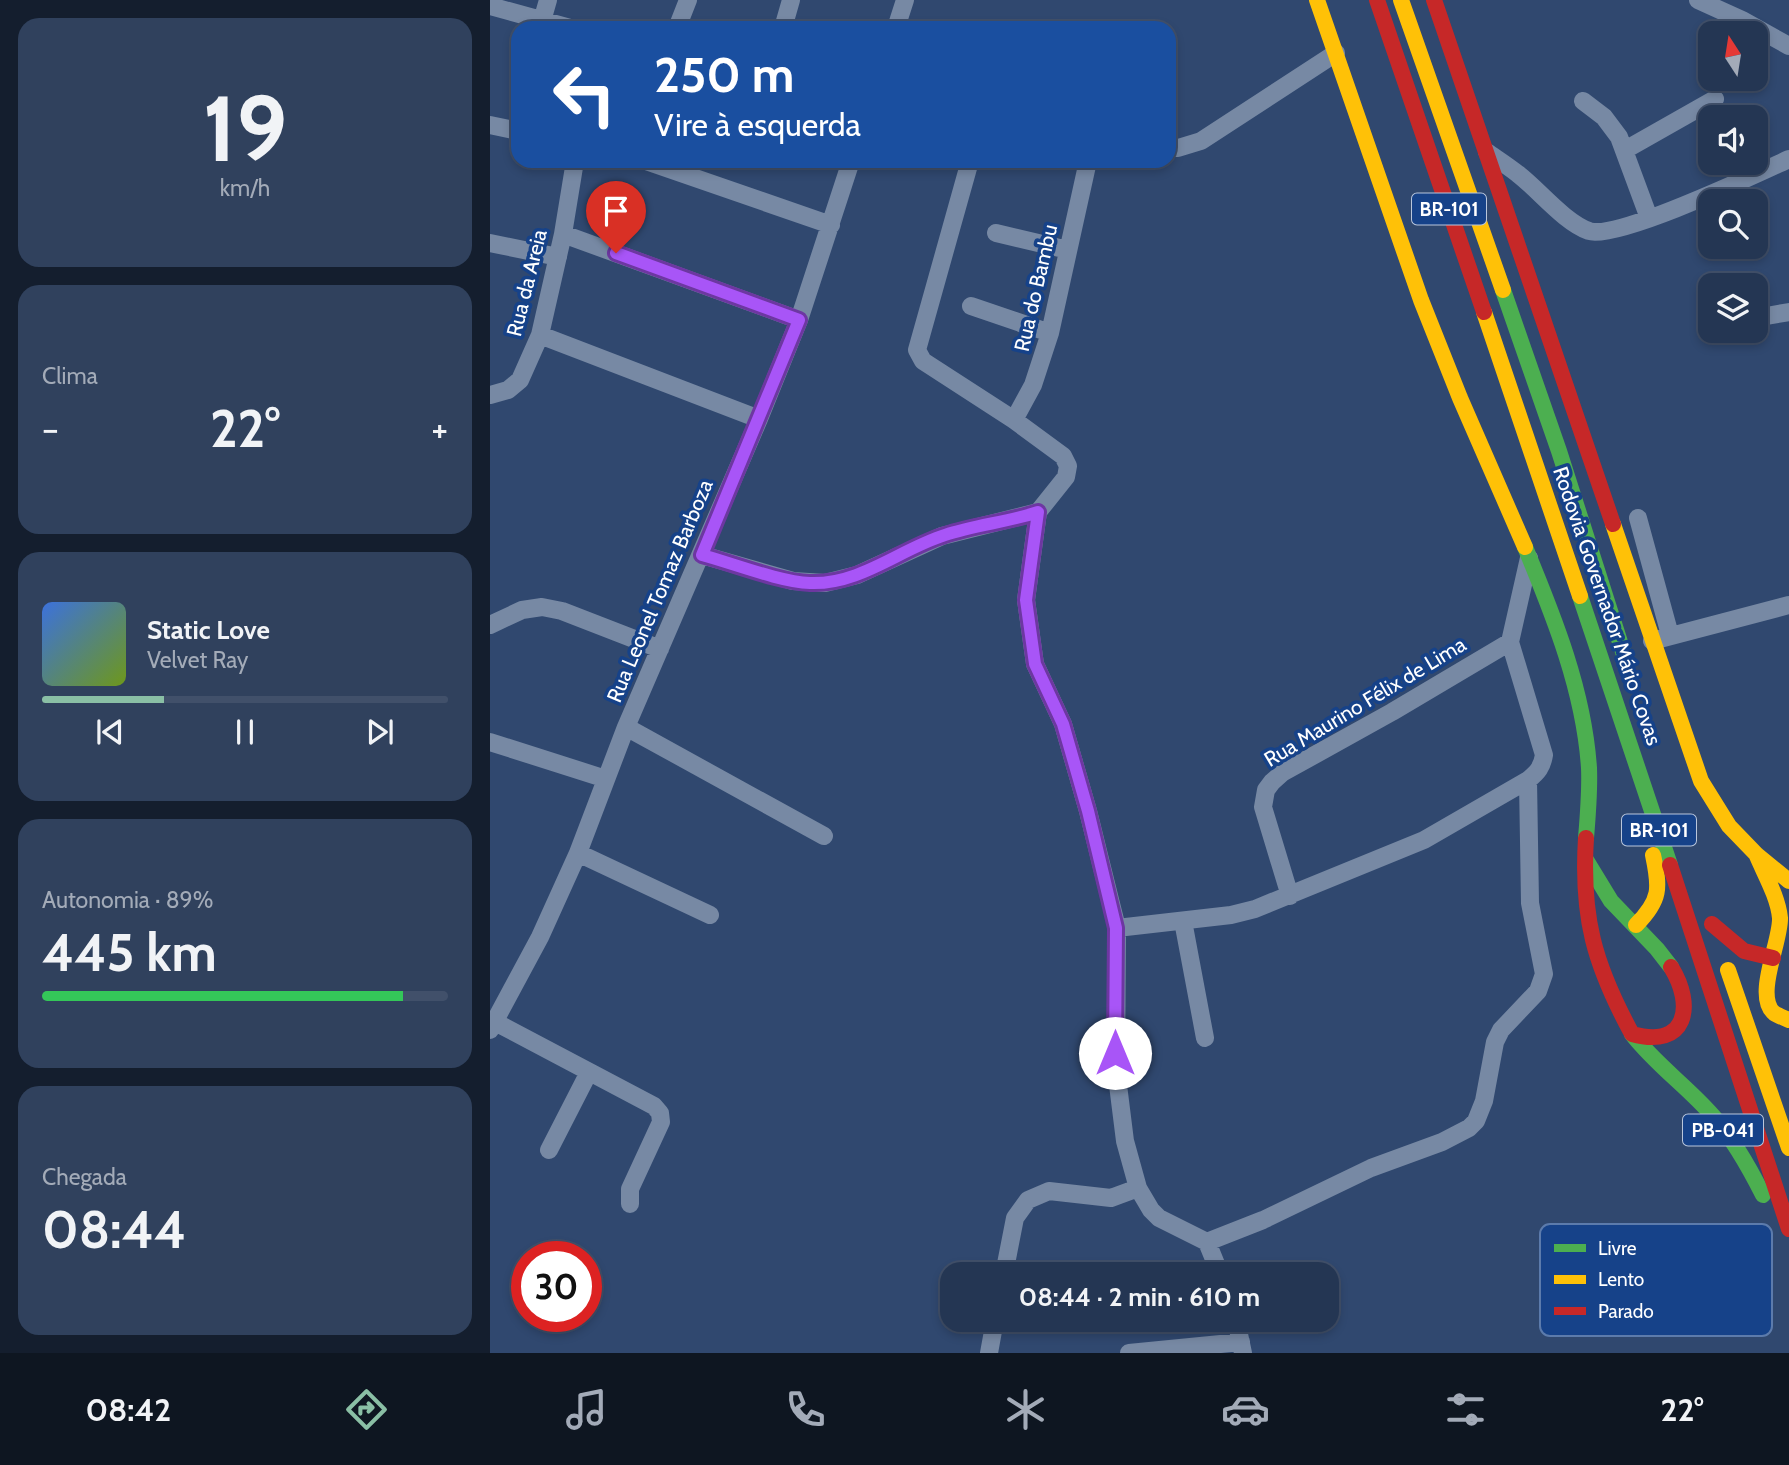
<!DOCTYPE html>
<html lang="pt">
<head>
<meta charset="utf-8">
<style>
	body { margin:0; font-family:Cabin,sans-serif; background:#30415d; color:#f1f3f6; height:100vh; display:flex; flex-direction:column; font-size:26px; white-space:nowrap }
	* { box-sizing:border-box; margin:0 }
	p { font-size:23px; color:#a3abb8 }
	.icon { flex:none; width:38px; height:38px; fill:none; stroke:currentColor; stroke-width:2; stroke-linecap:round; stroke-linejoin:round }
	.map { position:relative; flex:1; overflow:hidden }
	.details { display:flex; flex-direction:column; gap:18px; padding:18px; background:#141e2e; width:490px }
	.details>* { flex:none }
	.top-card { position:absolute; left:21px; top:21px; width:665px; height:147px; border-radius:21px; box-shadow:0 4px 10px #0003,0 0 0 2px #41506a; background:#1a4fa0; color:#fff; overflow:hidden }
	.needle { width:46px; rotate:348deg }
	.buttons { position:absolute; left:1208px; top:21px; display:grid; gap:14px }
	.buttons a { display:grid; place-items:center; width:70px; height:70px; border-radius:14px; background:#243653; box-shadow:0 4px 10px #0003,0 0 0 2px #41506a; font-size:35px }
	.speed { position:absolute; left:21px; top:1241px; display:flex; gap:14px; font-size:35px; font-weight:700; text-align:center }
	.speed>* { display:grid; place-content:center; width:91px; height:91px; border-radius:50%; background:#243653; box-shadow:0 4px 10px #0003,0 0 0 2px #41506a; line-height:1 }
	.speed .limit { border:10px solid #d22; background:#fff; color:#111 }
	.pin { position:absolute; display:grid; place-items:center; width:60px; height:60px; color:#fff; margin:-72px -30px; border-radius:50% 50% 50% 0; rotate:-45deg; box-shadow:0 0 7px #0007 }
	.pin .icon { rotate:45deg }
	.me { position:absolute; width:77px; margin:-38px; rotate:0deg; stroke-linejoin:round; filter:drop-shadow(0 0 5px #0008) }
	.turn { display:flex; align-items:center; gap:24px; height:147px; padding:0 28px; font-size:32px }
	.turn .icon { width:91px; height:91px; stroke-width:2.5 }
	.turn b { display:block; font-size:49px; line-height:60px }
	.big { font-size:52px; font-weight:700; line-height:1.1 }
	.details .card { flex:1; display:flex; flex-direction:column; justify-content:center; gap:10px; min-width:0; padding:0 24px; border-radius:21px; background:#30415d }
	.details .dial { align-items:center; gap:0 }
	.dial b { font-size:91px; line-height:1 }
	.song { display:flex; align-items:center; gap:21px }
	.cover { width:84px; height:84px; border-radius:10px; background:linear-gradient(135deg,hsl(220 70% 55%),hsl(80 70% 35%)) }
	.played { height:7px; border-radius:4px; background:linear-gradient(90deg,#8abfa5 30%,#41506a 30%) }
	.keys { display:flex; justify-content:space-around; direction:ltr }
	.heat { display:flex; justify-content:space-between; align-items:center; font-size:38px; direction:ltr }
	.charge { height:10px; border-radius:5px; background:linear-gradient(90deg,#34c759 89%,#41506a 0) }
	.trip { position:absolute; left:450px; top:1262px; width:399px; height:70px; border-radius:21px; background:#243653; box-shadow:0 4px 10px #0003,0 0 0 2px #41506a; font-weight:700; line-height:70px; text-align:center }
	.tab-bar { display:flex; height:112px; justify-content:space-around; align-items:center; background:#0e1621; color:#a3abb8 }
	.tab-bar .icon { width:49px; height:49px }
	.tab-bar .selected { color:#8abfa5 }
	.tab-bar b { font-size:32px; color:#f1f3f6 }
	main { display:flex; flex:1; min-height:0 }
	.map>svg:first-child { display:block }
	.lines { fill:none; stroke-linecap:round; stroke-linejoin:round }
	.street { stroke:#7789a4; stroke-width:18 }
	.fast { stroke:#4caf50; stroke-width:16 }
	.slow { stroke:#ffc107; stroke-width:16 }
	.jam { stroke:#c62828; stroke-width:16 }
	.route-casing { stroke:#6d37a1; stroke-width:18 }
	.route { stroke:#a855f7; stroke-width:12 }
	.labels { text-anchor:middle; stroke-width:7; stroke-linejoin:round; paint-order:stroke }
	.shield { fill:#164289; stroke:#b9c6dc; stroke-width:2 }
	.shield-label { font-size:19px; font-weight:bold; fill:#fff }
	.street-label { font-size:21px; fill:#fff; stroke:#164289 }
	.key { fill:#164289; stroke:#5c7bac; stroke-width:2 }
	.key-label { font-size:19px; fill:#fff }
</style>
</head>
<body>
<main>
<section class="details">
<div class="card dial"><b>19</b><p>km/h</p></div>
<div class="card"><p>Clima</p>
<div class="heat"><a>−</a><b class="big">22°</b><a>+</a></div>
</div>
<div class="card">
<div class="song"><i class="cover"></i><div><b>Static Love</b><p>Velvet Ray</p></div></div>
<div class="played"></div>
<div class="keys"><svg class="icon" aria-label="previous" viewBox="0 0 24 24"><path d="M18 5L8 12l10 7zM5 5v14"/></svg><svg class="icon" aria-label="pause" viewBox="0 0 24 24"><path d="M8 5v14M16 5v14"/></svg><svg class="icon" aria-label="next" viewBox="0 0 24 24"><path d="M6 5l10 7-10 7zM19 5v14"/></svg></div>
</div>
<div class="card"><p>Autonomia · 89%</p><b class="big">445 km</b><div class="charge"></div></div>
<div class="card"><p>Chegada</p><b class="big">08:44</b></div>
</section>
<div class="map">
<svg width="1299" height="1353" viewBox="0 0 1299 1353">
	<rect width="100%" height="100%" fill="#30486f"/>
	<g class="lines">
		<path class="street" d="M1208 0 1252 20 1299 46
			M0 6 80 28
			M52 21 58 0
			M187 28 198 0
			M293 28 301 0
			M406 28 415 0
			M1093 101 1114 117 1129 137 1159 218
			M0 125 28 131
			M679 148H688L711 141 846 53
			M1135 150 1225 99
			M997 152C1007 159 1018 166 1028 174 1049 190 1074 222 1099 231 1127 240 1266 174 1299 159
			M156 161 341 225
			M506 233 578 250
			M73 234 309 320
			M0 243 68 257
			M481 306 560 333
			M1265 318 1299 312
			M50 335 269 419
			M0 395 18 390 30 380 50 335 73 234 85 161
			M524 420 543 385 560 333 598 161
			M548 512 536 600 545 664 573 724 598 811 627 928 626 1069 635 1141 648 1188 661 1210 669 1218 717 1242 730 1274
			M1148 518 1180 635
			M212 555 303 581 335 583 367 575 452 536 548 512 576 477 578 466 573 456 524 420 433 361 427 350 480 161
			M0 625 32 610 52 607 72 611 170 649
			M1162 641 1299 605
			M136 727 334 836
			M0 742 116 779
			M88 853 220 915
			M800 896 773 807 776 790 782 782 792 773 902 712 1020 642 1039 558
			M693 921 715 1038
			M627 928 741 915 765 909 934 840 1038 780C1048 772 1052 767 1054 755L1020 642
			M5 1022 164 1106 170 1113 171 1122 140 1189V1204
			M0 1030 50 937 88 853 136 727 269 419 309 320 361 161
			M59 1150 99 1072
			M717 1242 773 1220 881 1168 952 1142 979 1128 986 1121 994 1101 1005 1042 1011 1030 1048 991 1054 974 1040 903 1038 780
			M514 1274 525 1218 538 1200 559 1191 621 1198 648 1188
			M746 1320 753 1353
			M499 1353 505 1320
			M639 1353 751 1342"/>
		<path class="fast" d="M1013 290 1069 451 1136 661
			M1035 547C1064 617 1094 691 1099 768 1100 791 1098 814 1096 838
			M1090 596 1180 865
			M1096 860 1121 901 1167 949 1181 967
			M1142 1034C1166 1065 1198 1087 1223 1116 1244 1140 1259 1167 1273 1195"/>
		<path class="slow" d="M827 0 931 300 970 398 1035 547
			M911 0 1013 290
			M994 312 1090 596
			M1123 524 1211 781 1239 826 1267 855 1299 881
			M1267 856C1275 875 1288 897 1290 918 1291 941 1264 996 1284 1013 1288 1016 1295 1018 1299 1020
			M1146 925C1171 900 1170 888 1163 855
			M1238 970 1299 1148"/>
		<path class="jam" d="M887 0 994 312
			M944 0 1123 524
			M1096 838C1091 917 1104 964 1142 1034 1197 1049 1205 1006 1181 967
			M1180 865 1299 1229
			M1222 924 1254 951 1283 958"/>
	</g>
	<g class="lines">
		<defs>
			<path id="route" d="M126 253 309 320 212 555C242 563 290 582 320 583 370 585 410 549 455 535 485 525 518 522 548 512L536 600 545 664 573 724 598 811 626 928 625 1053"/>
		</defs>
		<use href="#route" class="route-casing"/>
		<use href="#route" class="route"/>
	</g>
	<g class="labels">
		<g class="shield">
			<rect x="922" y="193.5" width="74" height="31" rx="5"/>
			<rect x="1132" y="814.5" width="74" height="31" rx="5"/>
			<rect x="1193" y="1114.5" width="80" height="31" rx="5"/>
		</g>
		<g class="shield-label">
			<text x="959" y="216">BR-101</text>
			<text x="1169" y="837">BR-101</text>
			<text x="1233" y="1137">PB-041</text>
		</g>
		<g class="street-label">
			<text transform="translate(37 283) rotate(-76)" y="7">Rua da Areia</text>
			<text transform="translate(546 288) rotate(-77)" y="7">Rua do Bambu</text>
			<text transform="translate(170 591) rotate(-67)" y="7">Rua Leonel Tomaz Barboza</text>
			<text transform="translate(1117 606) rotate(71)" y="7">Rodovia Governador Mário Covas</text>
			<text transform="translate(875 702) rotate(-31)" y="7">Rua Maurino Félix de Lima</text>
		</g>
	</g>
	<rect x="1050" y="1224" width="232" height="112" rx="10" class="key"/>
	<rect x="1064" y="1244" width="32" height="8" fill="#4caf50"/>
	<rect x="1064" y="1275" width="32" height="9" fill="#ffc107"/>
	<rect x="1064" y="1307" width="32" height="8" fill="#c62828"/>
	<g class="key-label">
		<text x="1108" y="1255">Livre</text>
		<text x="1108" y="1286">Lento</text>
		<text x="1108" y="1318">Parado</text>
	</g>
</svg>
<div class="buttons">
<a><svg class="needle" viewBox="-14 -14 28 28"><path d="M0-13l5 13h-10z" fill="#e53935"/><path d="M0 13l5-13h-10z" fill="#a3abb8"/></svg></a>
<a><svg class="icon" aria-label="sound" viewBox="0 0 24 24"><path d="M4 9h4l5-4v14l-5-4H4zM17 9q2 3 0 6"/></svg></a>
<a><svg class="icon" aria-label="search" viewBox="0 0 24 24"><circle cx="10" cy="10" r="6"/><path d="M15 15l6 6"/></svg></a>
<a><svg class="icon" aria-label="layers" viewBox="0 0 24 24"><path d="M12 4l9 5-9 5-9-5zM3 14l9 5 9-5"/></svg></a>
</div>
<div class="speed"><div class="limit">30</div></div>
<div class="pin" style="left:126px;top:253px;background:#d93025"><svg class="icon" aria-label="arrive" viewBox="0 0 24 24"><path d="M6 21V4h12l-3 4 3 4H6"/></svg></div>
<svg class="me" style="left:625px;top:1053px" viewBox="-20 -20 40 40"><circle r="19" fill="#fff"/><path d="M0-13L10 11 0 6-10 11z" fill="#a855f7"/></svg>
<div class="trip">08:44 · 2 min · 610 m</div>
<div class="top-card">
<div class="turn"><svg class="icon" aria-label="left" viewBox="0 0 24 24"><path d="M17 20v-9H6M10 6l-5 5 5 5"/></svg><div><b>250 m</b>Vire à esquerda</div></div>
</div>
</div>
</main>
<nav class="tab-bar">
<b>08:42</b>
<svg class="icon selected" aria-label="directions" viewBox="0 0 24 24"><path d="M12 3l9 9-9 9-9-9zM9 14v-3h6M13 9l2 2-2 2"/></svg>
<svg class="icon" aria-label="music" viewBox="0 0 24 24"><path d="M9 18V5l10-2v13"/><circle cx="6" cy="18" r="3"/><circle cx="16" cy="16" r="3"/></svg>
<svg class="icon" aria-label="phone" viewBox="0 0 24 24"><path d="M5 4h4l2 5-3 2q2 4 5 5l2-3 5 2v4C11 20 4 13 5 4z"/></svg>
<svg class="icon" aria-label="climate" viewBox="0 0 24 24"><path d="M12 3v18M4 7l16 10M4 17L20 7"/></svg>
<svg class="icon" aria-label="car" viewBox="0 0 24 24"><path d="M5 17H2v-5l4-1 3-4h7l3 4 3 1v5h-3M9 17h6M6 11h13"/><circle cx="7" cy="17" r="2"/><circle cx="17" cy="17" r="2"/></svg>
<svg class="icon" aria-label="filters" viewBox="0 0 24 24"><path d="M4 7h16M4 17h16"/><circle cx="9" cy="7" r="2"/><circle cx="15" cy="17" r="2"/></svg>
<b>22°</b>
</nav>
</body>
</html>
